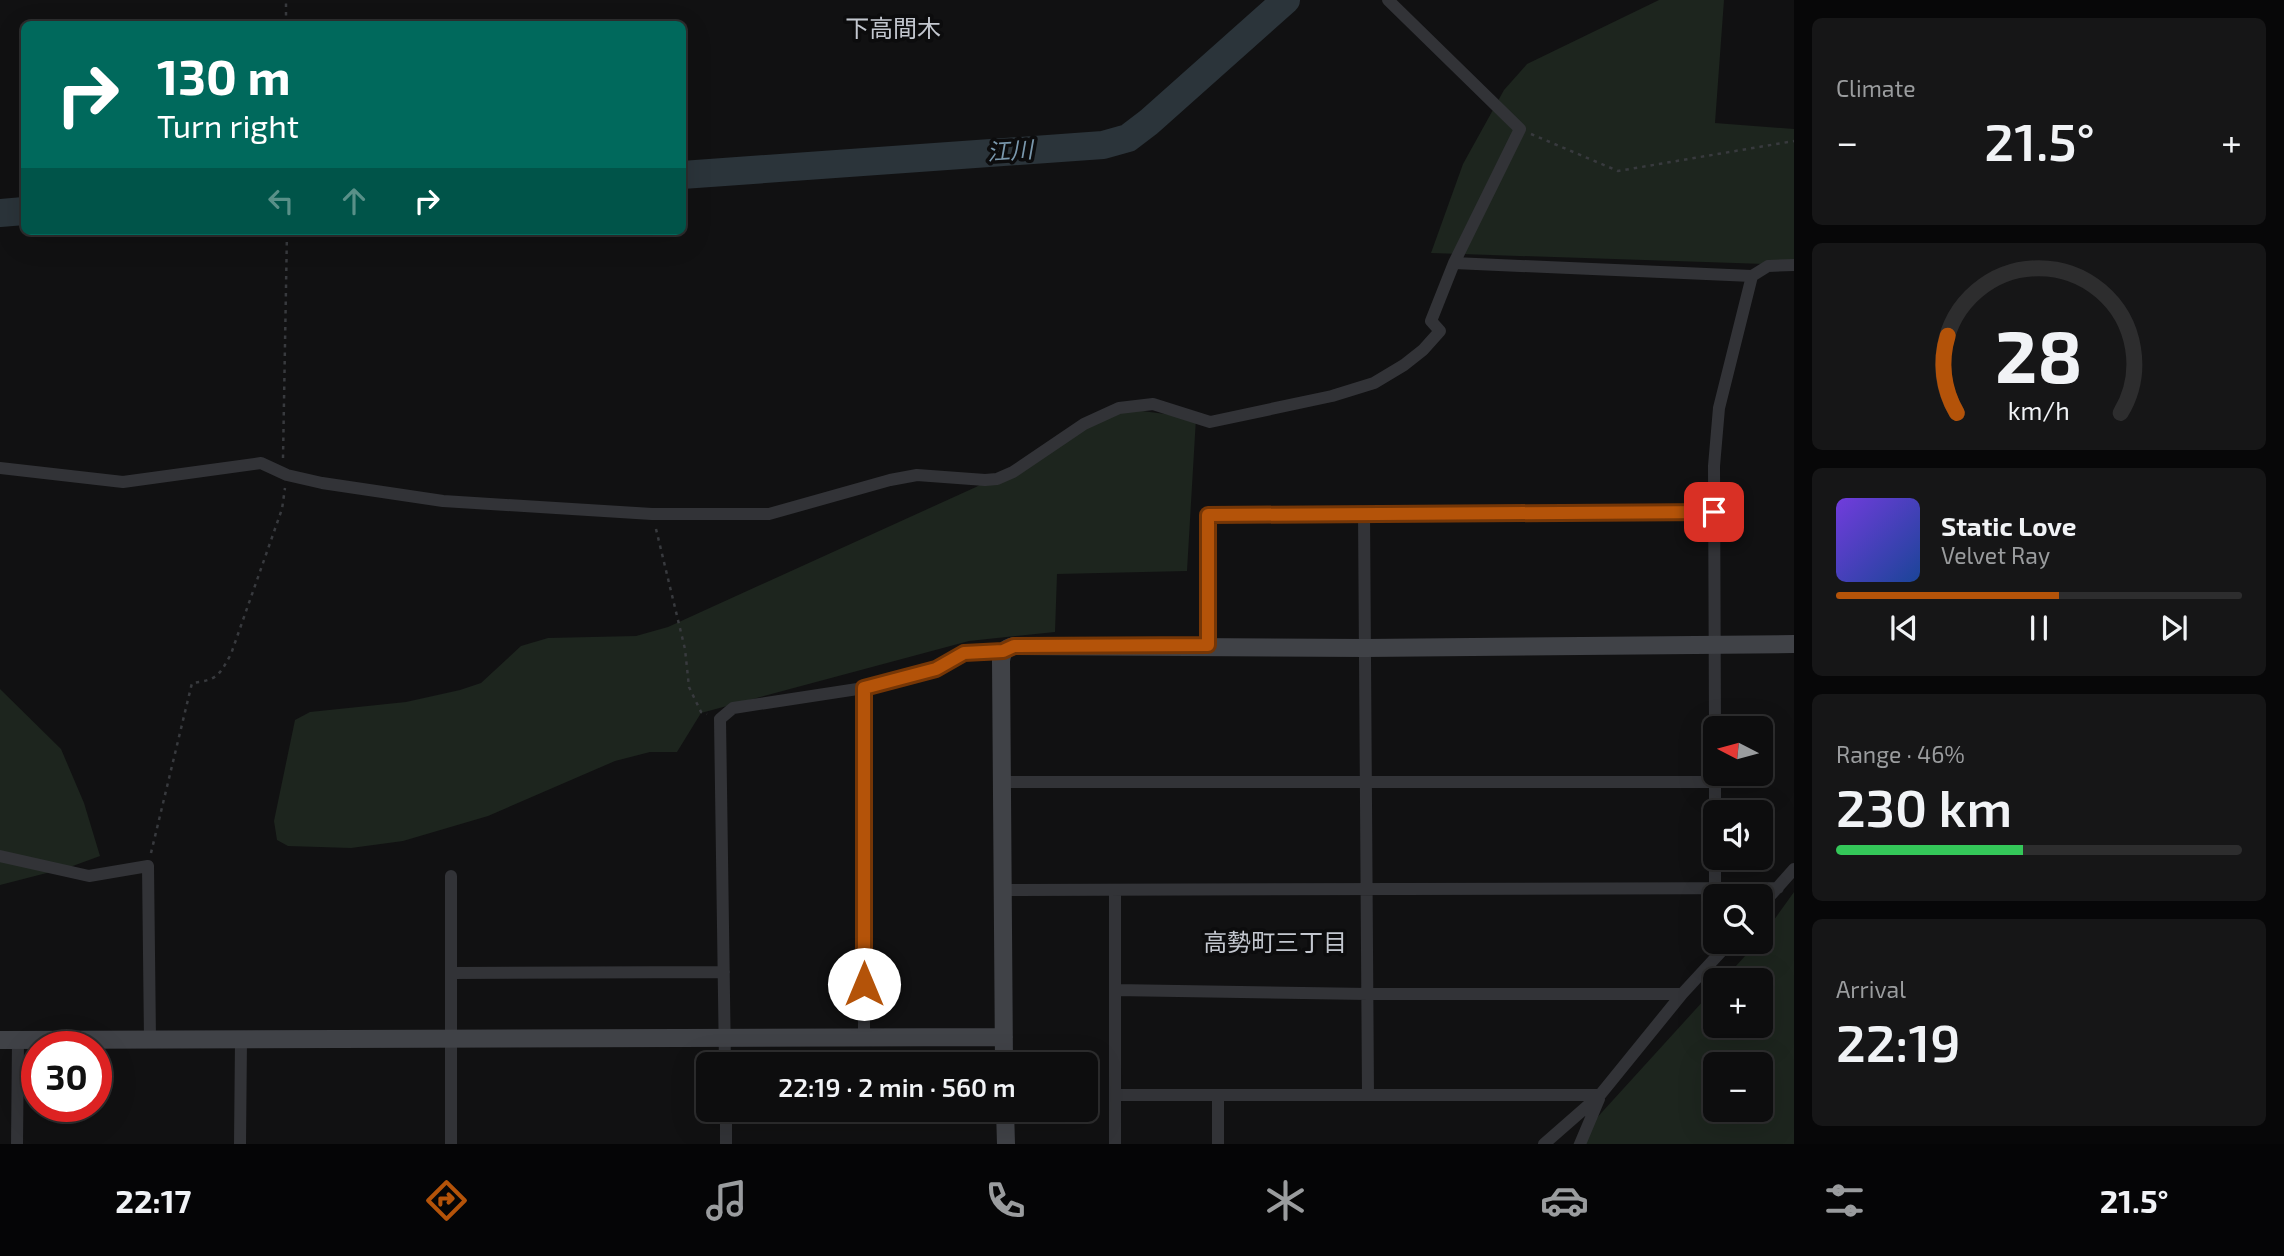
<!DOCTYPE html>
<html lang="en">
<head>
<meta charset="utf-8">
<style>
	body { margin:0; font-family:"Exo 2","Noto Sans JP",sans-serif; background:#161617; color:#f1f3f6; height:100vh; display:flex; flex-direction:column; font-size:26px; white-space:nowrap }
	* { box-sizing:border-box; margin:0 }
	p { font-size:23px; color:#9a9c9e }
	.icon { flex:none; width:38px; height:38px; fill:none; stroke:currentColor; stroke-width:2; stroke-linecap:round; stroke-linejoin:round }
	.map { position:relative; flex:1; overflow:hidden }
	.side { display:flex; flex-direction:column; gap:18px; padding:18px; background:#070708; width:490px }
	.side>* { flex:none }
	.guide { position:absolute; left:21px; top:21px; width:665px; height:214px; border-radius:10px; box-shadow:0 7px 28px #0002,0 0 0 2px #2d2d2e; background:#00695c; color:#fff; overflow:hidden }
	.needle { width:46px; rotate:276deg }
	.tools { position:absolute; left:1703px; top:716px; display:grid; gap:14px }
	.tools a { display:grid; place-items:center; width:70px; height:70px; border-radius:10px; background:#0d0d0e; box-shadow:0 7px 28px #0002,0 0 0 2px #2d2d2e; font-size:35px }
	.speed { position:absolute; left:21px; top:1031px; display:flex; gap:14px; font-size:35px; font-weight:700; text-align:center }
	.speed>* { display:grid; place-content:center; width:91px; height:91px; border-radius:50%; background:#0d0d0e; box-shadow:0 7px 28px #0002,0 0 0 2px #2d2d2e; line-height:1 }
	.speed .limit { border:10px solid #d22; background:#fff; color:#111 }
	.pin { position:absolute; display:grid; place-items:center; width:60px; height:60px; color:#fff; margin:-30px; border-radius:14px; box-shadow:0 4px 10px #0006 }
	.me { position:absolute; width:77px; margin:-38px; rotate:0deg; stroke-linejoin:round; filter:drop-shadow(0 0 5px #0008) }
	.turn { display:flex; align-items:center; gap:24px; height:147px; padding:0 21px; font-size:32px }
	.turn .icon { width:91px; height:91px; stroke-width:2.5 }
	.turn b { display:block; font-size:49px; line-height:60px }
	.lanes { display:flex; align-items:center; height:66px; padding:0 21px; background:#0003; justify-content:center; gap:35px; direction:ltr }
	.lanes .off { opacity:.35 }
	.big { font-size:52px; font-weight:600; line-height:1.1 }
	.side .card { flex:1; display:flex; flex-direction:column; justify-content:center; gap:10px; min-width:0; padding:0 24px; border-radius:10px; background:#161617 }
	.side .dial { align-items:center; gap:0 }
	.dial svg { height:182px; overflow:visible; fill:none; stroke:#2d2d2e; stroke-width:7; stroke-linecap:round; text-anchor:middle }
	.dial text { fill:#f1f3f6; stroke:none }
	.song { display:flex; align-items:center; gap:21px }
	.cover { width:84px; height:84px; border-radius:10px; background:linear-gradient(135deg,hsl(260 70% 55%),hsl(220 70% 35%)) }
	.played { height:7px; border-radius:4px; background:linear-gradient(90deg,#b45309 55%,#2d2d2e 55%) }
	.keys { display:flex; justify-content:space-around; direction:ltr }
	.heat { display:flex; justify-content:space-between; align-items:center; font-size:38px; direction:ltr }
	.charge { height:10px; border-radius:5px; background:linear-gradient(90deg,#34c759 46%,#2d2d2e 0) }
	.trip { position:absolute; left:696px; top:1052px; width:402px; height:70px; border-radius:10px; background:#0d0d0e; box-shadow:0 7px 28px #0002,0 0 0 2px #2d2d2e; font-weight:600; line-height:70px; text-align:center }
	.tab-bar { display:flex; height:112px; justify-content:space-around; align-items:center; background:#050506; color:#9a9c9e }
	.tab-bar .icon { width:49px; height:49px }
	.tab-bar .selected { color:#b45309 }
	.tab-bar b { font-size:32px; color:#f1f3f6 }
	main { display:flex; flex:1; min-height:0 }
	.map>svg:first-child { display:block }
	.green { fill:#1d251e; fill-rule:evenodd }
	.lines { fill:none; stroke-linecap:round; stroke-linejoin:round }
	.river { stroke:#2b343a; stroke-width:28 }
	.path { stroke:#383a3e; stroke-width:2.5; stroke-dasharray:3.5 5; stroke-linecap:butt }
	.street { stroke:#323337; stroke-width:12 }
	.secondary { stroke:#404247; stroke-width:18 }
	.route-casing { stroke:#753606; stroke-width:18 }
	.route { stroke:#b45309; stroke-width:12 }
	.labels { text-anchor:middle; stroke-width:7; stroke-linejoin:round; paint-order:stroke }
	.water-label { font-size:23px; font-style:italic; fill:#7a98ad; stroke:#0c0c0d }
	.quarter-label { font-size:24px; fill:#c3c7cf; stroke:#0c0c0d }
</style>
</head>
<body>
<main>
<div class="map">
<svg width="1794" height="1144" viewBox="0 0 1794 1144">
	<rect width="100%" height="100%" fill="#111112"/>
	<path class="green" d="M1659 0H1724L1715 123 1794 129V265L1431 253 1463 164 1504 90 1527 64Z
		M1119 408 1196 418 1187 571 1057 574 1055 632 969 641 701 713 677 752H650L615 761 488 816 403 841 351 848 288 846 277 840 274 821 295 720 310 712 406 702 460 690 481 683 521 646 548 638 636 636 668 627 976 487Z
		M0 689 61 749 84 803 100 856 70 867 0 885Z
		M1794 892V1144H1573L1715 988V1026H1760V980H1723L1758 942H1760L1761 938ZM1715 1064H1760V1110H1715Z"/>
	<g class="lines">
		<path class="river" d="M682 175 1103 145 1128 138 1149 122 1286 0
			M0 213 24 211"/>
		<path class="path" d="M286 24V0
			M1531 134 1618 171 1794 141
			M283 458 287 231
			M656 529 685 649 689 687 701 712 707 714
			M151 853 192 683C217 680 219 676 231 654L282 509 285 488"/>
		<path class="street" d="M1454 263 1752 276 1768 266 1794 265
			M0 468 123 482 261 463 287 475 322 483 443 501 652 514H769L890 480 917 475 985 480 997 479 1013 472 1084 424 1119 408 1153 404 1210 422 1332 396 1374 383 1404 365 1423 350 1440 331 1431 321 1454 263 1520 129 1388 0
			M1364 512 1368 1095
			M1208 645V515L1714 512
			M864 688V1038
			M1715 728 1714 466 1719 408 1752 276
			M1002 782H1715
			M0 856 89 876 148 866 150 1040
			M1715 888V774
			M1003 890 1778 888
			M1115 890V1144
			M1760 907 1794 869
			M451 973 724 972
			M1115 990 1368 994H1682
			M725 1064 720 719 733 708 864 688 936 669 964 653 1004 651
			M1115 1095H1600
			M1218 1095V1144
			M726 1110V1144
			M17 1144 18 1040
			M240 1144 241 1040
			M451 1144V876
			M1544 1144 1600 1095 1682 994 1730 942
			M1580 1144 1599 1099"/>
		<path class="secondary" d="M0 1040 1004 1037
			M1004 1064 1001 661C1002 652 1005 648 1014 646L1365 648 1794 644
			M1005 1110 1006 1144"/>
	</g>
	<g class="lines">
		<defs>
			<path id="route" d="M864 984V688L936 669 964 653 1003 651 1014 646 1208 645V515L1714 512"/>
		</defs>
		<use href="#route" class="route-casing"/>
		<use href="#route" class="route"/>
	</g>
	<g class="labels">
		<g class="water-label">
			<text transform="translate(1010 151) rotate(-4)" y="8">江川</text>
		</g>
		<g class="quarter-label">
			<text x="893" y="37">下高間木</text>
			<text x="1275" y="951">高勢町三丁目</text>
		</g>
	</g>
</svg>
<div class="tools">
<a><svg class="needle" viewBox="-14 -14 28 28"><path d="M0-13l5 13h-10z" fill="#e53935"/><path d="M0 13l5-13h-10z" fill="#9a9c9e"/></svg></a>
<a><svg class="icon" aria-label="sound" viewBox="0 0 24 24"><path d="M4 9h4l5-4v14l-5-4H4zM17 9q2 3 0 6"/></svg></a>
<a><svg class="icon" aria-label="search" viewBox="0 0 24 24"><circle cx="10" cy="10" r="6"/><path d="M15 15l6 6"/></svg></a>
<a>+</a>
<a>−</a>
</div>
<div class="speed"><div class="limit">30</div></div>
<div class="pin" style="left:1714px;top:512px;background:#d93025"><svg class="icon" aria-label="arrive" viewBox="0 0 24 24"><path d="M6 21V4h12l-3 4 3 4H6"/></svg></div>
<svg class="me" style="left:864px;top:984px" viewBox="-20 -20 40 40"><circle r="19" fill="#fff"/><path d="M0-13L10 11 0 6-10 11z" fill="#b45309"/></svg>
<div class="trip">22:19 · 2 min · 560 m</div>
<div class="guide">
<div class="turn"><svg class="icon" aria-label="right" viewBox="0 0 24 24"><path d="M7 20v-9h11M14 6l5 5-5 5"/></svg><div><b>130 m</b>Turn right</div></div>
<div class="lanes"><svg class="icon off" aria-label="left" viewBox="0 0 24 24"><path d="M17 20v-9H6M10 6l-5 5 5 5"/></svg><svg class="icon off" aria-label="ahead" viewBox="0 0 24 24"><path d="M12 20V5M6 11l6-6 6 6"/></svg><svg class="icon" aria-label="right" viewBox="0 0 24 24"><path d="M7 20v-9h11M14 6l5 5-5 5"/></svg></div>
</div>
</div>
<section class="side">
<div class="card"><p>Climate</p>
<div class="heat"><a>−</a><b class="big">21.5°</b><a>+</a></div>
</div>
<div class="card dial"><svg viewBox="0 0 100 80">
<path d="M14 69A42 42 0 1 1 86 69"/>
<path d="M14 69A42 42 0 0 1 10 35" stroke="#b45309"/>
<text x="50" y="56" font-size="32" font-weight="700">28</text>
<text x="50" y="72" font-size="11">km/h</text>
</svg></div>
<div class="card">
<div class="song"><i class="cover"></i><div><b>Static Love</b><p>Velvet Ray</p></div></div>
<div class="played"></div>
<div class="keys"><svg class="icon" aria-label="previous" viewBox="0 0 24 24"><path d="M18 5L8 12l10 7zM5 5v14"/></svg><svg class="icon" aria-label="pause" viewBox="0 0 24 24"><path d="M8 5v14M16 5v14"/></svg><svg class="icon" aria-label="next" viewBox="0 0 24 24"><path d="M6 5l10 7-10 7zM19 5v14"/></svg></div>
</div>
<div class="card"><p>Range · 46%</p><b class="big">230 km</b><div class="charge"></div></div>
<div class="card"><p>Arrival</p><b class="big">22:19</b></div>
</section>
</main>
<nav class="tab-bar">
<b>22:17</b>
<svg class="icon selected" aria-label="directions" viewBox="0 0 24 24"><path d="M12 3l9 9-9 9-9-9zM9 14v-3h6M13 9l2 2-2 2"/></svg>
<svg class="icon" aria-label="music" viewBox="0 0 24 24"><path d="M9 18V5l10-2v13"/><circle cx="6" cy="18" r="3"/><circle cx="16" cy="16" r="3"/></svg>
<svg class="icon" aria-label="phone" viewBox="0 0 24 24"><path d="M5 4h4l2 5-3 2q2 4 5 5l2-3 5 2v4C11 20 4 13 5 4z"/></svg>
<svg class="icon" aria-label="climate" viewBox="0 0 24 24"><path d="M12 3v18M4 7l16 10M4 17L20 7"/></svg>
<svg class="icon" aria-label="car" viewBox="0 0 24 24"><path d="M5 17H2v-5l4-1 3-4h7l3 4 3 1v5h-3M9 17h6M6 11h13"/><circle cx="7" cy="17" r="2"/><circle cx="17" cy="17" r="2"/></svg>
<svg class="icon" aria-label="filters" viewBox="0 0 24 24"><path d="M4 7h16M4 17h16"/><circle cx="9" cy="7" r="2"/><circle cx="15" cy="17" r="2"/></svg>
<b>21.5°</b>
</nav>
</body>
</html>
